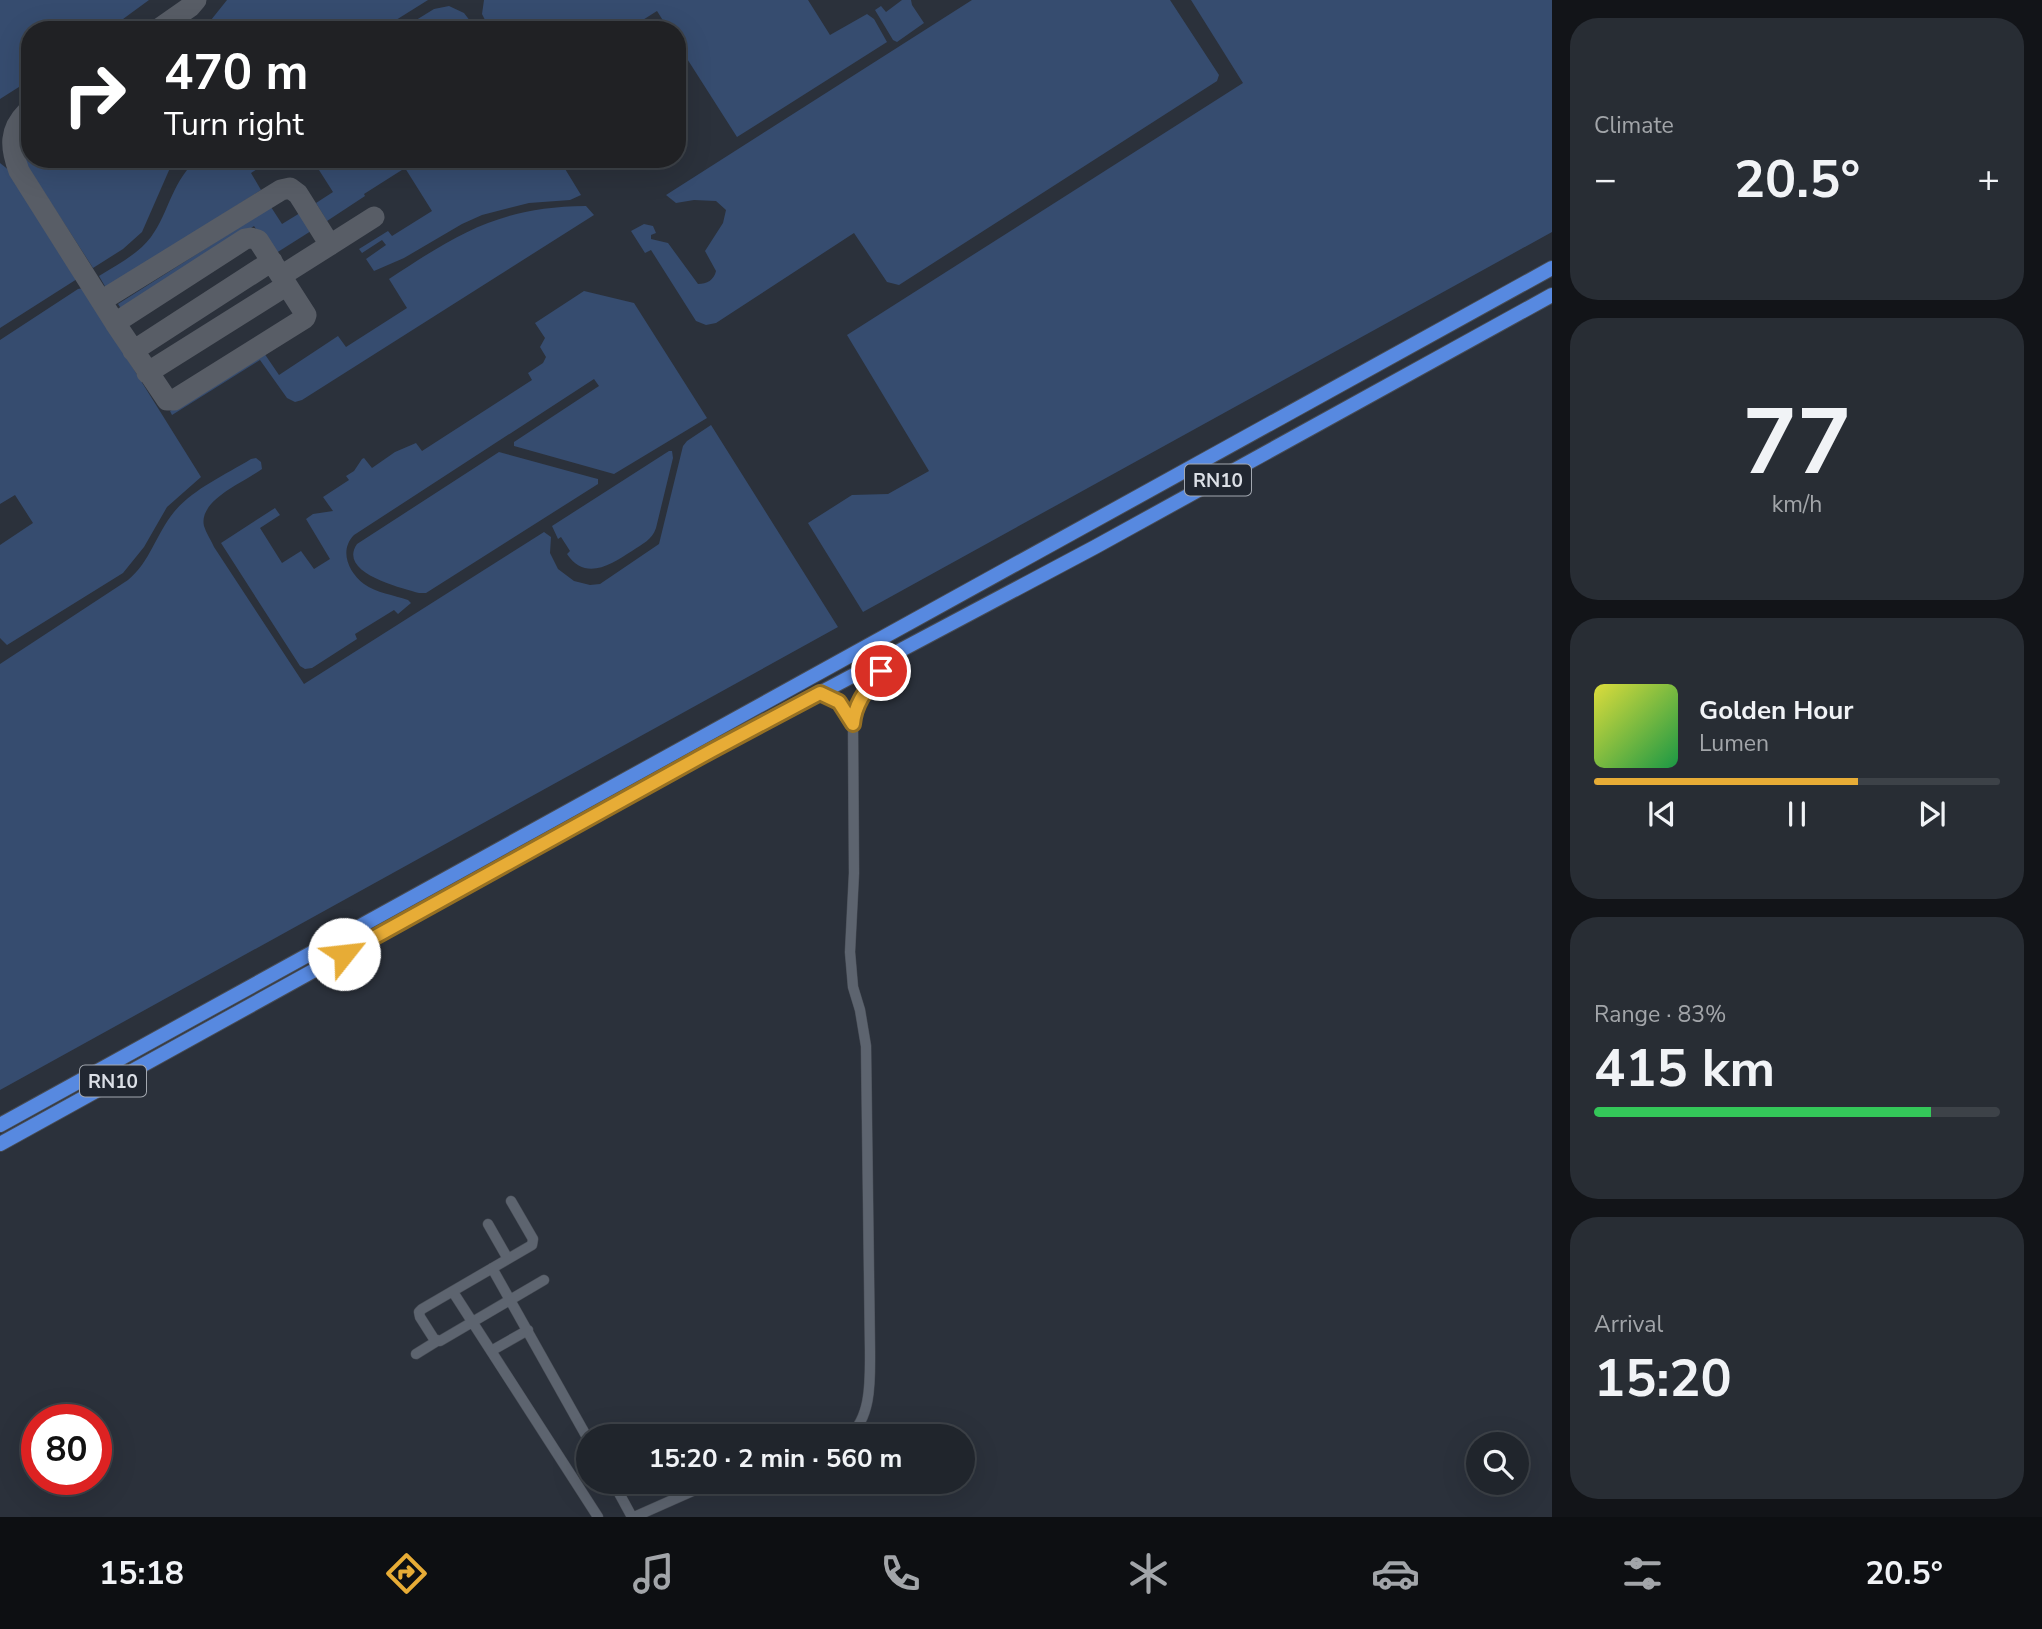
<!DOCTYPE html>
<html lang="en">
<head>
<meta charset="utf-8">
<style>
	body { margin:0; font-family:"Nunito Sans",sans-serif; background:#282d34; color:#f1f3f6; height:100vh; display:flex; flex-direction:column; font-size:26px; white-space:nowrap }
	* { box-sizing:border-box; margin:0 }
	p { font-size:23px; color:#a2a5a9 }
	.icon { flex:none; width:38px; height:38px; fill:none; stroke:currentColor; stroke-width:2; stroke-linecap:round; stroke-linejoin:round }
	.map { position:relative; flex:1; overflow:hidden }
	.side { display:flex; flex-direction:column; gap:18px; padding:18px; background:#121418; width:490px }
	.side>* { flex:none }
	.banner { position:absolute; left:21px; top:21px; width:665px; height:147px; border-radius:28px; box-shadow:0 7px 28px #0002,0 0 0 2px #3d4248; background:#202124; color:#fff; overflow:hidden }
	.tools { position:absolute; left:1466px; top:1432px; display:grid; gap:14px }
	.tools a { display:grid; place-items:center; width:63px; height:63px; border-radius:50%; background:#20252c; box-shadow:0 7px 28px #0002,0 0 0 2px #3d4248; font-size:35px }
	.speed { position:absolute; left:21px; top:1404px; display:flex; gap:14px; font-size:35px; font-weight:700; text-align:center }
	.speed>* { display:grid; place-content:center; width:91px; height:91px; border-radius:50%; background:#20252c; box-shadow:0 7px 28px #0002,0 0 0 2px #3d4248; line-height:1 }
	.speed .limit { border:10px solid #d22; background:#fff; color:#111 }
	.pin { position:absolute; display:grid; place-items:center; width:60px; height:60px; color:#fff; margin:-30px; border:4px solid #fff; border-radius:50%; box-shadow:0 2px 7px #0007 }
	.me { position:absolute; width:77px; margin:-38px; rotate:61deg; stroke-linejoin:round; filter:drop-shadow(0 0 5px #0008) }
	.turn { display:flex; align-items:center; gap:24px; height:147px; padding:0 28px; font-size:32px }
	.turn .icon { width:91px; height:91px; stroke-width:2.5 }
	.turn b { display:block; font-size:49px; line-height:60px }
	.big { font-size:52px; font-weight:700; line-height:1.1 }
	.side .card { flex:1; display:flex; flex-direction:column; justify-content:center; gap:10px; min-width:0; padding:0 24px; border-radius:28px; background:#282d34 }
	.side .dial { align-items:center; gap:0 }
	.dial b { font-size:91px; line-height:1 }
	.song { display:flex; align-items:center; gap:21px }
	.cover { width:84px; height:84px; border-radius:10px; background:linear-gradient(135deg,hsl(60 70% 55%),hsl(140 70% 35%)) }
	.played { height:7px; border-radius:4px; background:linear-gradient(90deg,#e7ac36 65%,#3d4248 65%) }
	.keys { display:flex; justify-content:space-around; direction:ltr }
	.heat { display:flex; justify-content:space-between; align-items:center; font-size:38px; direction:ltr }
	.charge { height:10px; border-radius:5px; background:linear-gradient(90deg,#34c759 83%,#3d4248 0) }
	.trip { position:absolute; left:576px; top:1424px; width:399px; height:70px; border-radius:35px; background:#20252c; box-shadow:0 7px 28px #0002,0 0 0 2px #3d4248; font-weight:700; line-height:70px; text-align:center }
	.tab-bar { display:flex; height:112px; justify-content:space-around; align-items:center; background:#0d0f12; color:#a2a5a9 }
	.tab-bar .icon { width:49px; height:49px }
	.tab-bar .active { color:#e7ac36 }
	.tab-bar b { font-size:32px; color:#f1f3f6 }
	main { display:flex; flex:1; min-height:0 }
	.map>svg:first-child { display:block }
	.green { fill:#364c6f }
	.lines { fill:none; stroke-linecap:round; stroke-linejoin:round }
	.taxiway { stroke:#585d66; stroke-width:21 }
	.minor-casing { stroke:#474c55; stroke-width:11 }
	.highway-casing { stroke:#474c55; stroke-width:16 }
	.minor { stroke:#5d646f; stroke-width:10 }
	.highway { stroke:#5789e0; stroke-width:14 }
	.route-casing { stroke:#967023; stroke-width:18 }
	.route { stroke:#e7ac36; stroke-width:12 }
	.labels { text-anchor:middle; stroke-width:7; stroke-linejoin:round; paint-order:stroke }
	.shield { fill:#212731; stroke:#a3a8b0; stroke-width:2 }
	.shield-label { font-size:19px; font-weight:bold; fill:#dbdfe6 }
</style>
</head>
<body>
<main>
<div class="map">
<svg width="1552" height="1517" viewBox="0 0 1552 1517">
	<rect width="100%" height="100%" fill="#2b313b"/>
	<path class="green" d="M0 0H149L108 30H30V80L0 99Z
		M227 0H428L380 30H203Z
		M484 0H808L830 35 867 14 874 19 887 42 737 137 677 43V30H669L657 11 627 30H490L482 14Z
		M902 0H911L912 5 924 23 897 42 893 40 875 10 881 6 886 12Z
		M972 0H1170L1219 75 1217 81 899 285 887 282 854 233 716 323 706 325 696 321 651 250 645 253 631 231 644 224 653 226 656 233 651 235V239L668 243 698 284C707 284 714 280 716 271L705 251 723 223 726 210 716 201 694 200 676 203 666 195Z
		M1191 0H1552V232L863 612 808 523 852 495 888 494 929 471 847 335 1243 83Z
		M449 6 464 13 477 30H400L434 9Z
		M30 140V159H177L170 168 142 232 123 249 93 268 22 158 21 147Z
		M199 159H273L251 173 261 190 106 288 99 276C117 265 138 254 151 237 169 213 173 177 199 159Z
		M312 159H559L581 195 570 200 529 203 482 215 462 224 404 258 374 271 366 259 386 245 382 240 362 253 359 249 388 231 392 236 432 211 405 168 364 194 365 196 327 221 316 203 333 192Z
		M0 163 10 171 77 279 0 328Z
		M586 206 594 215 302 400 295 402 287 398 260 360 172 415 170 411 264 353 279 375 338 336 346 347 407 308 389 279C459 233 499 207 586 206Z
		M271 207 282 224 300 213 311 231 273 255 254 226 122 310 118 304Z
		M83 288 201 477 167 507 144 547 123 573 7 645 0 638V545L33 523 15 495 0 504V340L78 289Z
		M584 291 634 303 707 418 614 474 514 446V442L599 386 594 379 354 535C339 550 348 572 364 584 376 593 394 595 408 600L411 603 398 614 394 610 355 634 357 639 312 668 305 669 300 666 221 543 275 508 280 515 260 528 282 563 301 551 314 569 330 559 306 519 313 514 333 511 323 497 349 480 346 476 354 471 362 459 364 458 372 468 395 452 416 443 422 451 532 380 528 373 543 363 546 357 540 347 545 338 535 323Z
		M711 425 838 627 0 1090V664L128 580C150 562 156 534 174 512 193 489 225 475 251 459L256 458 261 462 262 469C245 482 198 500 204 526 206 533 211 540 214 547L304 684 544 532 551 537 550 553 558 569 574 581 590 585 600 584 659 544 683 446 687 441Z
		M669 451H672L673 458 656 528C652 540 642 544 632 551 611 564 586 582 567 554L570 551 561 537 558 539 552 526Z
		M499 452 594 478 598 479V484L426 593H419C402 588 337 573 357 544Z"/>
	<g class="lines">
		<path class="taxiway" d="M157 30 190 7 196 0
			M27 112C9 130 10 147 19 171L115 323 167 400H174L305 318 306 315 258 240 251 238 245 239 115 323
			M281 276 374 217
			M101 301 281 190 290 188 298 194 330 245
			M133 351 272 261
			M147 373 287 285"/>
		<defs>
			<path id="minor" d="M820 693 839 702 853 724
				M511 1201 533 1239 532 1245 422 1309 419 1312 420 1317 434 1339 440 1341 544 1280
				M488 1224 508 1259
				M492 1268 588 1439
				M453 1292 598 1517
				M491 1351 528 1330
				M416 1354 437 1341
				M848 1437C872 1418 870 1379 870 1351L866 1046 860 1010 853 987 850 952 854 873 853 724C855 702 868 688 881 671L883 666 881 660
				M613 1482 632 1517
				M634 1517 713 1482"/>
			<path id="highway" d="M0 1125 1552 268
				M0 1144 711 751 1095 547 1552 295"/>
		</defs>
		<use href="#minor" class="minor-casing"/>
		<use href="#highway" class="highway-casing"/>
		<use href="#minor" class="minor"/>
		<use href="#highway" class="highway"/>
	</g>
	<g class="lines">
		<defs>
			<path id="route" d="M344 954 711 751 820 693 839 702 853 724C855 702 868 688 881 671"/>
		</defs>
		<use href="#route" class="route-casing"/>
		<use href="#route" class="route"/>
	</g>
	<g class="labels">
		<g class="shield">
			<rect x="1185" y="464.5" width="66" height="31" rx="5"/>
			<rect x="80" y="1065.5" width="66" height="31" rx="5"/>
		</g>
		<g class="shield-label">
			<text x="1218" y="487">RN10</text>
			<text x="113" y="1088">RN10</text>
		</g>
	</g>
</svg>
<div class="tools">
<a><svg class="icon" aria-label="search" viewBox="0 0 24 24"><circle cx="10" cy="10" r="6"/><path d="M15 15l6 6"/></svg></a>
</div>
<div class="speed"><div class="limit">80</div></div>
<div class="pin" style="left:881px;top:671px;background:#d93025"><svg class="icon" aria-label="arrive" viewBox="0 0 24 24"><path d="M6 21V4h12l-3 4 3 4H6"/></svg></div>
<svg class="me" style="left:344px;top:954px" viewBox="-20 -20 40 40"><circle r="19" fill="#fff"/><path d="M0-13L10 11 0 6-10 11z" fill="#e7ac36"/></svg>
<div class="trip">15:20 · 2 min · 560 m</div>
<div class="banner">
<div class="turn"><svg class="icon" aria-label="right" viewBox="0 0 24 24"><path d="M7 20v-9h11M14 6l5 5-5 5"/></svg><div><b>470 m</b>Turn right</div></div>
</div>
</div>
<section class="side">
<div class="card"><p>Climate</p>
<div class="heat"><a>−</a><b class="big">20.5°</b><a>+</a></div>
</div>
<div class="card dial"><b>77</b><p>km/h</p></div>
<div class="card">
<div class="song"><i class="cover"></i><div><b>Golden Hour</b><p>Lumen</p></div></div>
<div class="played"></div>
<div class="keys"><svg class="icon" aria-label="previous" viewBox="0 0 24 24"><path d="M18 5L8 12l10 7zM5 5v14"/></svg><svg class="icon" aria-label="pause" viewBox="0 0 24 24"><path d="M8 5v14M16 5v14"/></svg><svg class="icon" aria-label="next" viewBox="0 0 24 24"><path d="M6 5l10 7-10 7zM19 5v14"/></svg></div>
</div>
<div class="card"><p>Range · 83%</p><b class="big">415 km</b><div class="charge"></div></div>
<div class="card"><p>Arrival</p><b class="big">15:20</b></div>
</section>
</main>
<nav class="tab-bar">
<b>15:18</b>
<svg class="icon active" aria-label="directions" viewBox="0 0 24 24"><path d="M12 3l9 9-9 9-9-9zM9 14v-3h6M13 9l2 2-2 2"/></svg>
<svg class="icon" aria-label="music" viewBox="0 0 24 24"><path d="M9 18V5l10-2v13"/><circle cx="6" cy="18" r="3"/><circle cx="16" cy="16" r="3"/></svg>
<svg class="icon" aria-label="phone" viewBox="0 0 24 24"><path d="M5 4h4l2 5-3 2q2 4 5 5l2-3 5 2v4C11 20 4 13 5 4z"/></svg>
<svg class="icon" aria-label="climate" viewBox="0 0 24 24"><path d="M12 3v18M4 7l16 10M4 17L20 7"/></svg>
<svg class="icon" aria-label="car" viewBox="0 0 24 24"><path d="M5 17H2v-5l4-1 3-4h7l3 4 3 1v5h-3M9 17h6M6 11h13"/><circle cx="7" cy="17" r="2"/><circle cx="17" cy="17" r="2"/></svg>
<svg class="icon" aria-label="filters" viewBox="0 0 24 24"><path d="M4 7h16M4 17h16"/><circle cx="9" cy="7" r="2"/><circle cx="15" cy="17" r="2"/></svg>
<b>20.5°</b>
</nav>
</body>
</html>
